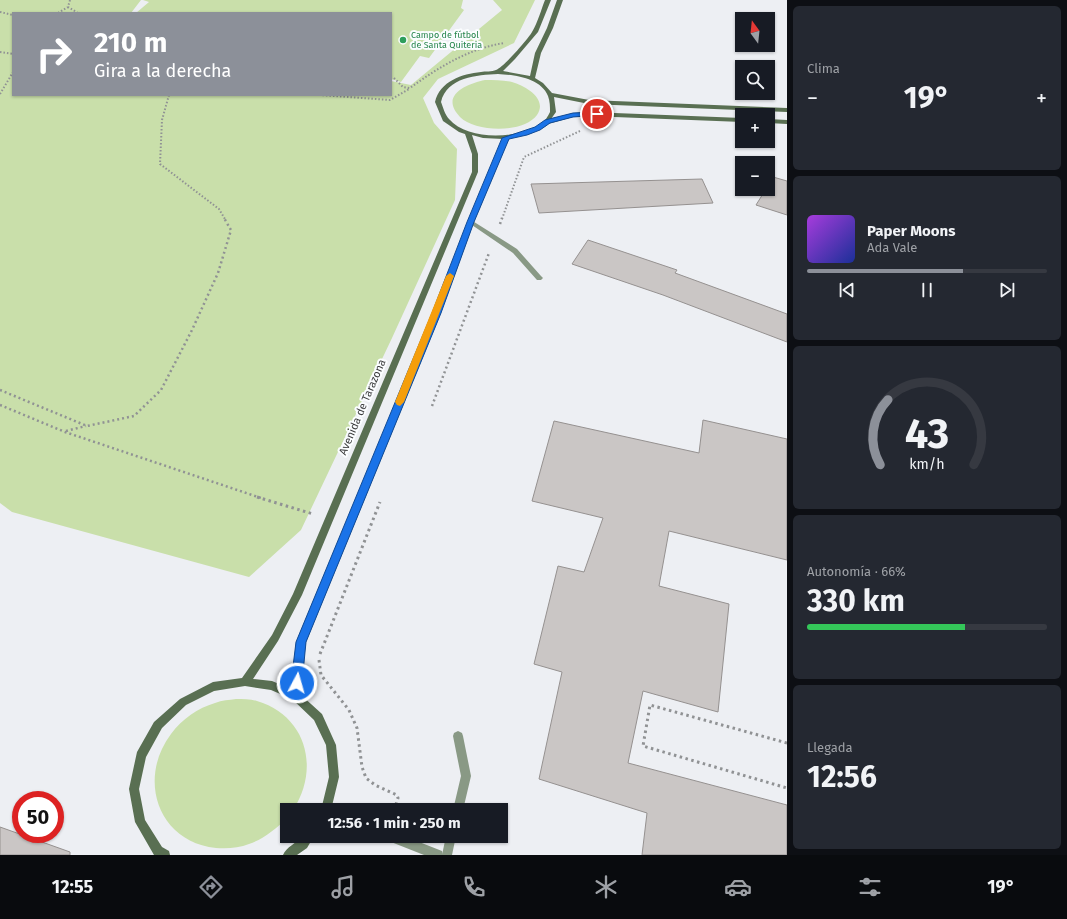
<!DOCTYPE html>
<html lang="es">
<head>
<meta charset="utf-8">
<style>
	body { margin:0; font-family:"Fira Sans",sans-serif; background:#242831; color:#f1f3f6; height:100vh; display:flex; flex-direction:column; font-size:15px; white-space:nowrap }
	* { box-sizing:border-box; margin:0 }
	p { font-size:13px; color:#9ea1a6 }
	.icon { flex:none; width:22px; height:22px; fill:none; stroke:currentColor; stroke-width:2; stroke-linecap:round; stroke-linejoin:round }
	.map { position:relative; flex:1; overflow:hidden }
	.side { display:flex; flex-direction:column; gap:6px; padding:6px; background:#0d0f14; width:280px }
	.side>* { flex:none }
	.top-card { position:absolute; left:12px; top:12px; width:380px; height:84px; border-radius:0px; box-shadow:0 1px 3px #0004; background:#8c9099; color:#fff; overflow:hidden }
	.needle { width:26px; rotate:345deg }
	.buttons { position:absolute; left:735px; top:12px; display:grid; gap:8px }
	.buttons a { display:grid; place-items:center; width:40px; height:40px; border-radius:0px; background:#171b24; box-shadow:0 1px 3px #0004; font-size:20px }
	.speed { position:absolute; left:12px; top:791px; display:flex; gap:8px; font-size:20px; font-weight:700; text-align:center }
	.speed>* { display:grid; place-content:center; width:52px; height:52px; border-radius:50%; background:#171b24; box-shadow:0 1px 3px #0004; line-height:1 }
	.speed .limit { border:6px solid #d22; background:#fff; color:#111 }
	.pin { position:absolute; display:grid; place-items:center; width:34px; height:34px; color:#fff; margin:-17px; border:2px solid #fff; border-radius:50%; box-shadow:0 1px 4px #0007 }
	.me { position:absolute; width:44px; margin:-22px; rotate:6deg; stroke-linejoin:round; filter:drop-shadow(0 0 3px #0008) }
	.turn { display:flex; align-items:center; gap:14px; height:84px; padding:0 16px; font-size:18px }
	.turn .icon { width:52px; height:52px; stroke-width:2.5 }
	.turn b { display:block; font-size:28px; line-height:34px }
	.big { font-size:30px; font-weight:700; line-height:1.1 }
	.side .tile { flex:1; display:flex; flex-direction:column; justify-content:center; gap:6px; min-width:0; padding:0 14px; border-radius:6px; background:#242831 }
	.side .dial { align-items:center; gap:0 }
	.dial svg { height:104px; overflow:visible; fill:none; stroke:#363941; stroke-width:7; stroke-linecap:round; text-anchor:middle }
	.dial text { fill:#f1f3f6; stroke:none }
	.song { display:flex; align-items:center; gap:12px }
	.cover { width:48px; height:48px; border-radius:6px; background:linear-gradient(135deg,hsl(280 70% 55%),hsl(230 70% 35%)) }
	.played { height:4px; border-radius:2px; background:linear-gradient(90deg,#8c9099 65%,#363941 65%) }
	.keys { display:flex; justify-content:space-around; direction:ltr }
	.heat { display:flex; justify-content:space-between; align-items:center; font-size:22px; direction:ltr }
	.charge { height:6px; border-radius:3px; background:linear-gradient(90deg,#34c759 66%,#363941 0) }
	.trip { position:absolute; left:280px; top:803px; width:228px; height:40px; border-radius:0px; background:#171b24; box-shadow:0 1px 3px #0004; font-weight:700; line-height:40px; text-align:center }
	.dock { display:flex; height:64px; justify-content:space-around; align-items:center; background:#090b0e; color:#9ea1a6 }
	.dock .icon { width:28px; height:28px }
	.dock .selected { color:#8c9099 }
	.dock b { font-size:18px; color:#f1f3f6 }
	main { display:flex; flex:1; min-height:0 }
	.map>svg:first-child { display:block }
	.green { fill:#c9dfaa }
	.building { fill:#cac6c5; stroke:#959190 }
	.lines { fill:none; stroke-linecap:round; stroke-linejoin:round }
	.path-far2 { stroke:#909294; stroke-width:2; stroke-dasharray:1.5 2; stroke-linecap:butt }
	.path-far1 { stroke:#909294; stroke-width:2.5; stroke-dasharray:2 3; stroke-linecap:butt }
	.path { stroke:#909294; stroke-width:3; stroke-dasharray:2.5 3.5; stroke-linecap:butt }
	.lane { fill:#899985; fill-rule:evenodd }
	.street { fill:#899985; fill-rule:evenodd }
	.secondary { fill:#596f52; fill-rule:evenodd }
	.route { fill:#1a73e8; stroke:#114b97 }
	.slow { fill:#f59e0b }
	.leisure-dot { fill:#2e9e5b; stroke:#fbfdff; stroke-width:1.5 }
	.labels { text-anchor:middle; stroke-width:4; stroke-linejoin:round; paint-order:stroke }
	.far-leisure-label { font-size:9px; fill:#27864d; stroke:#fbfdff; text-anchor:start }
	.street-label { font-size:11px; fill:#3a3b3c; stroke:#fbfdff }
</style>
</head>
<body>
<main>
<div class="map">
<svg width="787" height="855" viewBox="0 0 787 855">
	<rect width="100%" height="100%" fill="#edeff3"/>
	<path class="green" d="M0 0H141L131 13H13V95H391V81L411 85 502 10 493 0H535L514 43 438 79 423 98 434 123 457 149 455 200 392 338 301 530 249 577 12 512 0 503Z
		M143 0H463L461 8 464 10 429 58 420 56 401 82 391 79V13H136L149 2Z
		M485 80C494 80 503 80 512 82 526 86 548 99 537 115 523 134 475 132 460 117 439 95 467 84 485 80Z
		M236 699C243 699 251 699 257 701 307 716 320 769 293 810H287V819C275 829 264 839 249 844 239 848 227 849 216 848 158 842 137 779 171 734 182 719 198 708 215 703 222 700 229 700 236 699Z"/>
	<path class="building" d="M773 177 787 181V215L756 205 766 189H768V185Z
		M702 179 713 203 539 213 531 184Z
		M588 240 677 270 675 273 787 314V342L663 295 572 264Z
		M703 420 787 439V560L669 531 659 586 729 604 718 712 643 691 628 763 787 805V855H642L647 813 539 779 562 672 534 664 558 566 584 572 603 518 532 501 554 421 699 453Z
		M0 827 70 852V855H0Z"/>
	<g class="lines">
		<path class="path-far2" d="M70 0 68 7 78 13
			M0 12 13 15
			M58 13 68 7
			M0 52 13 54
			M394 78 403 87 410 88C439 67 468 49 504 43
			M0 94 13 72
			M169 95 162 120 160 164 219 209 225 219
			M319 95 390 100 409 89
			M502 219 524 157 580 131"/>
		<path class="path-far1" d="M500 224 502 218
			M0 390 87 426 134 416 161 390 192 330 218 273 231 230 224 218
			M0 405 65 432 261 498
			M432 406 489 253
			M66 431 86 426"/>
		<path class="path" d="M257 497 313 514
			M320 654 380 502
			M319 660 321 675 349 710 357 728 362 767 366 778 375 785 397 795 398 798 394 810
			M787 743 650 705 643 746 787 788"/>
		<path class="lane" d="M471 220 517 249 541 276 543 278 541 280H537L513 253 469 223V221Z
			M458 731 462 733 463 736 471 776 463 810H453L461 776 453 736 454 733Z
			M446 836H456L452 855H442Z"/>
		<path class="street" d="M385 836H404L442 851 443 855H424L386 840Z"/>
		<path class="secondary" d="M545 0H551L538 32 515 59 503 71 530 76 535 53 547 28 557 0H563L553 28 541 53 535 78 543 83 552 93 589 100 787 108V112L589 104 554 97 556 112 551 119 573 113 589 112 742 118V122L589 116 573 117 548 124 546 126 530 134 509 138 474 222 441 313 306 642 300 694 322 714 336 745 339 777 331 810H321L329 777 326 745 314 720 292 699 271 690 245 686 214 691 186 705 162 728 146 757 139 789 145 820 162 847 169 851 170 855H154L135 822 129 789 137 752 154 722 180 699 213 682 242 678 272 635 293 594 472 172V154L465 134 459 132 443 121 435 102C440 81 462 74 481 72 485 71 492 72 496 70 503 68 528 39 532 32 538 22 541 10 545 0ZM498 74C514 75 541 78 548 96 550 101 550 107 550 112 548 116 545 121 541 124 518 139 468 141 449 119 445 115 443 107 441 102 447 77 477 75 498 74ZM472 135 483 138 503 139 468 222 433 313 296 642 291 689 272 681 253 679 278 641 302 595 478 172V154Z
			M768 119 787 120V124L768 123Z
			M302 836H314L307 848 297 855H283C286 847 297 843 302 836Z"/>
	</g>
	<path class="route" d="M597 112 601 114 600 115 573 117 550 123 540 130 527 135 509 139 474 222 441 313 306 642 302 683 301 686 297 688 293 686 291 683 296 642 432 313 467 222 502 138 535 127 545 120 573 113Z"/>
	<path class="slow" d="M450 273 454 276 404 402 400 406 397 405 395 402 446 276Z"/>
	<circle class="leisure-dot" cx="403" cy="40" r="4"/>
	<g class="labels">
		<g class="far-leisure-label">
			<text x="411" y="38">Campo de fútbol<tspan x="411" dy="10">de Santa Quiteria</tspan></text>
		</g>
		<g class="street-label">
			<text transform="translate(362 407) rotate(-67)" y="4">Avenida de Tarazona</text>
		</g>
	</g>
</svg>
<div class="buttons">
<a><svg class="needle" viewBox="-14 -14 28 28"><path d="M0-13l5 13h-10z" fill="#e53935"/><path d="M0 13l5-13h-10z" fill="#9ea1a6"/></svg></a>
<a><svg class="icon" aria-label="search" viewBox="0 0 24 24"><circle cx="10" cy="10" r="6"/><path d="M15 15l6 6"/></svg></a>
<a>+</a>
<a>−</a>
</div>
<div class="speed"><div class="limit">50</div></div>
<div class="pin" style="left:597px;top:114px;background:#d93025"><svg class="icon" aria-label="arrive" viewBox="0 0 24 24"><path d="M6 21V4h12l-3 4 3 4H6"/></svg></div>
<svg class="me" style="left:297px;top:683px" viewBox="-20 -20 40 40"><circle r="17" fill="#1a73e8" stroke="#fff" stroke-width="3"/><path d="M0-11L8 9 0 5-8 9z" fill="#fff"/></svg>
<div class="trip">12:56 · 1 min · 250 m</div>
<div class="top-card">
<div class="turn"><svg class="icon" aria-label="right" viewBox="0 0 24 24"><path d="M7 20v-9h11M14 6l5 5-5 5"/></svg><div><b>210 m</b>Gira a la derecha</div></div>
</div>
</div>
<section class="side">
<div class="tile"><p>Clima</p>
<div class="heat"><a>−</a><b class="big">19°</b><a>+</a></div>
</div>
<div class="tile">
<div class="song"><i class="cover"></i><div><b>Paper Moons</b><p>Ada Vale</p></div></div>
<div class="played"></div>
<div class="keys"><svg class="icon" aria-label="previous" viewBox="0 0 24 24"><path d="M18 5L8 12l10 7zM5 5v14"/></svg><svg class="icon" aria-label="pause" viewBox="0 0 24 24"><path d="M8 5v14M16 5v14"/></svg><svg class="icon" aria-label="next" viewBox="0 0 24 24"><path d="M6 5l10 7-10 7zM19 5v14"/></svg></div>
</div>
<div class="tile dial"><svg viewBox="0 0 100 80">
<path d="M14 69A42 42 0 1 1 86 69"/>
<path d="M14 69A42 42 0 0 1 20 19" stroke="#8c9099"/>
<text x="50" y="56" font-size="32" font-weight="700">43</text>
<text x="50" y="72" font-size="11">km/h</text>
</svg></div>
<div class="tile"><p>Autonomía · 66%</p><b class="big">330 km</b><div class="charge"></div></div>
<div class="tile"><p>Llegada</p><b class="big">12:56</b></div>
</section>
</main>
<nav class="dock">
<b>12:55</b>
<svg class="icon selected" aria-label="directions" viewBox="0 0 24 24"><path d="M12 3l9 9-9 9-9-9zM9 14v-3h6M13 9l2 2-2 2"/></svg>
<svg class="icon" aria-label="music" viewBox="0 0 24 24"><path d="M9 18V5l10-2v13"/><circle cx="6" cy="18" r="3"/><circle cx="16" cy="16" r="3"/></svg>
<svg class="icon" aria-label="phone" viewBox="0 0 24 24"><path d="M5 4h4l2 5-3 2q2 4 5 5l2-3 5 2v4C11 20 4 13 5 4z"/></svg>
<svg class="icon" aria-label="climate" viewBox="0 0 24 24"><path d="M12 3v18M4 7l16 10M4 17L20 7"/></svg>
<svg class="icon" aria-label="car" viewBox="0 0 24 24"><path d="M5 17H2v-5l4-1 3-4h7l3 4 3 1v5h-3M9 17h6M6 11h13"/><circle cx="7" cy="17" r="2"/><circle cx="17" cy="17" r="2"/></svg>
<svg class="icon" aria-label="filters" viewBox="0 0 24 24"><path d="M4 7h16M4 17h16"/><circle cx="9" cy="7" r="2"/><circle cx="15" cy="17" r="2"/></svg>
<b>19°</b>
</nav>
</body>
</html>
